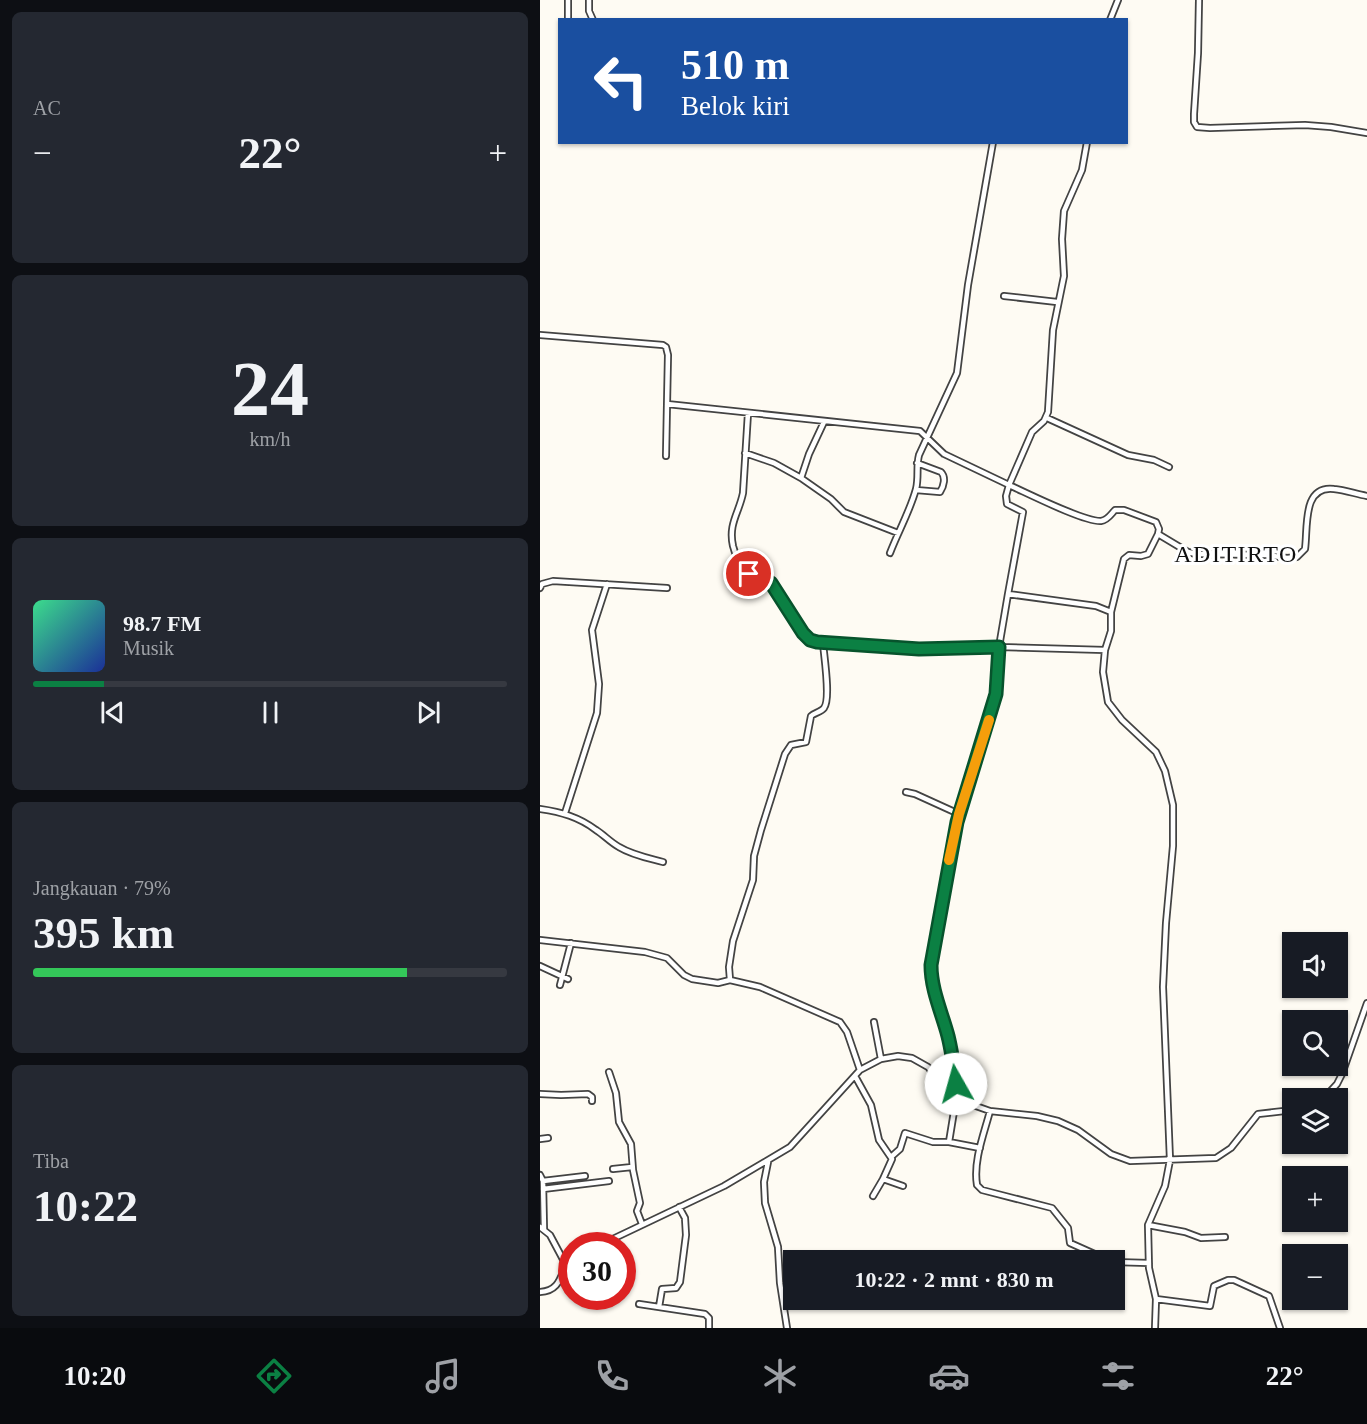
<!DOCTYPE html>
<html lang="id">
<head>
<meta charset="utf-8">
<style>
	body { margin:0; font-family:"Times New Roman",serif; background:#242831; color:#f1f3f6; height:100vh; display:flex; flex-direction:column; font-size:22px; white-space:nowrap }
	* { box-sizing:border-box; margin:0 }
	p { font-size:20px; color:#9ea1a6 }
	.icon { flex:none; width:33px; height:33px; fill:none; stroke:currentColor; stroke-width:2; stroke-linecap:round; stroke-linejoin:round }
	.map { position:relative; flex:1; overflow:hidden }
	.panel { display:flex; flex-direction:column; gap:12px; padding:12px; background:#0d0f14; width:540px }
	.panel>* { flex:none }
	.hud { position:absolute; left:18px; top:18px; width:570px; height:126px; border-radius:0px; box-shadow:0 2px 4px #0004; background:#1a4fa0; color:#fff; overflow:hidden }
	.tools { position:absolute; left:742px; top:932px; display:grid; gap:12px }
	.tools a { display:grid; place-items:center; width:66px; height:66px; border-radius:0px; background:#171b24; box-shadow:0 2px 4px #0004; font-size:30px }
	.speed { position:absolute; left:18px; top:1232px; display:flex; gap:12px; font-size:30px; font-weight:700; text-align:center }
	.speed>* { display:grid; place-content:center; width:78px; height:78px; border-radius:50%; background:#171b24; box-shadow:0 2px 4px #0004; line-height:1 }
	.speed .limit { border:9px solid #d22; background:#fff; color:#111 }
	.pin { position:absolute; display:grid; place-items:center; width:51px; height:51px; color:#fff; margin:-26px; border:3px solid #fff; border-radius:50%; box-shadow:0 2px 6px #0007 }
	.me { position:absolute; width:66px; margin:-33px; rotate:353deg; stroke-linejoin:round; filter:drop-shadow(0 0 4px #0008) }
	.turn { display:flex; align-items:center; gap:21px; height:126px; padding:0 24px; font-size:27px }
	.turn .icon { width:78px; height:78px; stroke-width:2.5 }
	.turn b { display:block; font-size:42px; line-height:51px }
	.big { font-size:45px; font-weight:800; line-height:1.1 }
	.panel .card { flex:1; display:flex; flex-direction:column; justify-content:center; gap:9px; min-width:0; padding:0 21px; border-radius:9px; background:#242831 }
	.panel .dial { align-items:center; gap:0 }
	.dial b { font-size:78px; line-height:1 }
	.song { display:flex; align-items:center; gap:18px }
	.cover { width:72px; height:72px; border-radius:9px; background:linear-gradient(135deg,hsl(150 70% 55%),hsl(230 70% 35%)) }
	.played { height:6px; border-radius:3px; background:linear-gradient(90deg,#0b8043 15%,#363941 15%) }
	.keys { display:flex; justify-content:space-around; direction:ltr }
	.heat { display:flex; justify-content:space-between; align-items:center; font-size:33px; direction:ltr }
	.charge { height:9px; border-radius:4px; background:linear-gradient(90deg,#34c759 79%,#363941 0) }
	.trip { position:absolute; left:243px; top:1250px; width:342px; height:60px; border-radius:0px; background:#171b24; box-shadow:0 2px 4px #0004; font-weight:800; line-height:60px; text-align:center }
	.dock { display:flex; height:96px; justify-content:space-around; align-items:center; background:#090b0e; color:#9ea1a6 }
	.dock .icon { width:42px; height:42px }
	.dock .active { color:#0b8043 }
	.dock b { font-size:27px; color:#f1f3f6 }
	main { display:flex; flex:1; min-height:0 }
	.map>svg:first-child { display:block }
	.lines { fill:none; stroke-linecap:round; stroke-linejoin:round }
	.street-casing { stroke:#434343; stroke-width:8 }
	.street { stroke:#fff; stroke-width:4.5 }
	.route-casing { stroke:#07532c; stroke-width:15 }
	.route { stroke:#0b8043; stroke-width:10 }
	.slow { stroke:#f59e0b; stroke-width:10 }
	.labels { text-anchor:middle; stroke-width:6; stroke-linejoin:round; paint-order:stroke }
	.quarter-label { font-size:24px; letter-spacing:1.5px; fill:#101010; stroke:#fff }
</style>
</head>
<body>
<main>
<section class="panel">
<div class="card"><p>AC</p>
<div class="heat"><a>−</a><b class="big">22°</b><a>+</a></div>
</div>
<div class="card dial"><b>24</b><p>km/h</p></div>
<div class="card">
<div class="song"><i class="cover"></i><div><b>98.7 FM</b><p>Musik</p></div></div>
<div class="played"></div>
<div class="keys"><svg class="icon" aria-label="previous" viewBox="0 0 24 24"><path d="M18 5L8 12l10 7zM5 5v14"/></svg><svg class="icon" aria-label="pause" viewBox="0 0 24 24"><path d="M8 5v14M16 5v14"/></svg><svg class="icon" aria-label="next" viewBox="0 0 24 24"><path d="M6 5l10 7-10 7zM19 5v14"/></svg></div>
</div>
<div class="card"><p>Jangkauan · 79%</p><b class="big">395 km</b><div class="charge"></div></div>
<div class="card"><p>Tiba</p><b class="big">10:22</b></div>
</section>
<div class="map">
<svg width="827" height="1328" viewBox="0 0 827 1328">
	<rect width="100%" height="100%" fill="#fefbf3"/>
	<g class="lines">
		<defs>
			<path id="street" d="M28 0V20
				M49 0V11L53 20
				M659 0 658 53 654 114V122L657 127 670 128 765 125 791 127 827 133
				M570 20 578 0
				M464 296 517 302
				M0 335 123 345 126 347 128 355 127 404 380 431 404 454 469 485 492 432 504 421 508 412 513 330 524 276 522 239 524 211 542 170 547 142
				M208 413 203 493C199 513 188 524 193 546 196 557 202 572 213 576 221 579 229 579 234 586 249 606 255 638 283 643L379 649 459 647 468 594
				M507 418 588 455 614 460 629 467
				M284 422 269 454 261 478 291 499 304 512 358 533
				M205 453 234 463 261 478
				M126 456 127 404
				M376 490 400 492C404 486 406 477 401 472L377 463
				M350 553C358 532 370 511 376 489 379 477 376 466 379 455L417 373 428 285 453 142
				M0 588 2 584 13 581 127 588
				M571 612 584 559 589 555 601 556 608 554 618 534 648 552 656 554 727 555 747 558 757 557 765 549C768 527 762 485 794 489 805 490 816 494 827 496
				M283 643C284 656 291 699 284 708 281 712 274 713 271 716L266 742 251 745 245 754 221 830 214 856 213 880 193 941 189 967 190 980 220 987 300 1022 307 1032 320 1070
				M366 792 375 794 419 814
				M0 809C21 812 39 817 56 830 64 835 70 842 79 847 92 855 108 858 123 862
				M25 813 57 713 59 684 52 630 67 584
				M0 940 105 952 127 958 144 975 152 979 178 983 190 980
				M0 966 28 979
				M20 985 31 943
				M334 1022 341 1059
				M69 1072 76 1093 79 1122 91 1144 93 1170 100 1203 97 1211 102 1224
				M315 1076 331 1105 339 1140 352 1159 343 1179 363 1186
				M0 1094 21 1095 48 1094 52 1097V1101
				M784 1098 797 1084 802 1074 827 1003
				M450 1111C444 1134 433 1161 437 1185L442 1190 512 1208 528 1228 530 1243 568 1260
				M0 1139 8 1138
				M409 1142 416 1099V1084L412 1051 392 977 391 960 417 822 456 694 459 647 565 650
				M351 1157 360 1149 365 1133 393 1142H409L440 1148
				M228 1162 224 1182 225 1203 238 1247 240 1283 247 1328
				M73 1169 92 1167
				M0 1175 3 1181 4 1229
				M3 1181 45 1176
				M3 1189 69 1181
				M333 1196 343 1179
				M608 1225 645 1232 661 1238 685 1237
				M0 1227 10 1235 26 1265C20 1279 18 1291 0 1292
				M60 1245 184 1186 250 1147 320 1070 341 1059 358 1056 372 1058 388 1067 416 1099 450 1111 497 1116 518 1121 538 1130 571 1154 590 1161 676 1158 691 1148 718 1114 753 1110
				M574 1262 609 1263
				M616 1299 670 1306 674 1286 688 1280H694L729 1296 740 1328
				M99 1304 165 1314 169 1318V1328
				M119 1307 122 1289 136 1288 140 1282 146 1235 145 1218 139 1207
				M615 1328 616 1299 609 1268 608 1225 625 1186 630 1160 623 987 626 923 633 846V805L625 771 616 752 582 720 568 702 563 672 565 650 571 631V612L556 606 468 594 483 512 467 504 466 496 469 485C487 493 544 522 561 521 568 520 571 514 575 510H584L616 522 619 529 618 534"/>
		</defs>
		<use href="#street" class="street-casing"/>
		<use href="#street" class="street"/>
	</g>
	<g class="lines">
		<defs>
			<path id="route" d="M209 574 231 583 263 633 270 640 277 642 379 649 459 647 456 694 417 822 391 965C391 990 402 1013 408 1036 412 1052 414 1068 416 1084"/>
		</defs>
		<use href="#route" class="route-casing"/>
		<use href="#route" class="route"/>
		<path class="slow" d="M409 860 419 814 449 720"/>
	</g>
	<g class="labels">
		<g class="quarter-label">
			<text x="696" y="562">ADITIRTO</text>
		</g>
	</g>
</svg>
<div class="tools">
<a><svg class="icon" aria-label="sound" viewBox="0 0 24 24"><path d="M4 9h4l5-4v14l-5-4H4zM17 9q2 3 0 6"/></svg></a>
<a><svg class="icon" aria-label="search" viewBox="0 0 24 24"><circle cx="10" cy="10" r="6"/><path d="M15 15l6 6"/></svg></a>
<a><svg class="icon" aria-label="layers" viewBox="0 0 24 24"><path d="M12 4l9 5-9 5-9-5zM3 14l9 5 9-5"/></svg></a>
<a>+</a>
<a>−</a>
</div>
<div class="speed"><div class="limit">30</div></div>
<div class="pin" style="left:209px;top:574px;background:#d93025"><svg class="icon" aria-label="arrive" viewBox="0 0 24 24"><path d="M6 21V4h12l-3 4 3 4H6"/></svg></div>
<svg class="me" style="left:416px;top:1084px" viewBox="-20 -20 40 40"><circle r="19" fill="#fff"/><path d="M0-13L10 11 0 6-10 11z" fill="#0b8043"/></svg>
<div class="trip">10:22 · 2 mnt · 830 m</div>
<div class="hud">
<div class="turn"><svg class="icon" aria-label="left" viewBox="0 0 24 24"><path d="M17 20v-9H6M10 6l-5 5 5 5"/></svg><div><b>510 m</b>Belok kiri</div></div>
</div>
</div>
</main>
<nav class="dock">
<b>10:20</b>
<svg class="icon active" aria-label="directions" viewBox="0 0 24 24"><path d="M12 3l9 9-9 9-9-9zM9 14v-3h6M13 9l2 2-2 2"/></svg>
<svg class="icon" aria-label="music" viewBox="0 0 24 24"><path d="M9 18V5l10-2v13"/><circle cx="6" cy="18" r="3"/><circle cx="16" cy="16" r="3"/></svg>
<svg class="icon" aria-label="phone" viewBox="0 0 24 24"><path d="M5 4h4l2 5-3 2q2 4 5 5l2-3 5 2v4C11 20 4 13 5 4z"/></svg>
<svg class="icon" aria-label="climate" viewBox="0 0 24 24"><path d="M12 3v18M4 7l16 10M4 17L20 7"/></svg>
<svg class="icon" aria-label="car" viewBox="0 0 24 24"><path d="M5 17H2v-5l4-1 3-4h7l3 4 3 1v5h-3M9 17h6M6 11h13"/><circle cx="7" cy="17" r="2"/><circle cx="17" cy="17" r="2"/></svg>
<svg class="icon" aria-label="filters" viewBox="0 0 24 24"><path d="M4 7h16M4 17h16"/><circle cx="9" cy="7" r="2"/><circle cx="15" cy="17" r="2"/></svg>
<b>22°</b>
</nav>
</body>
</html>
